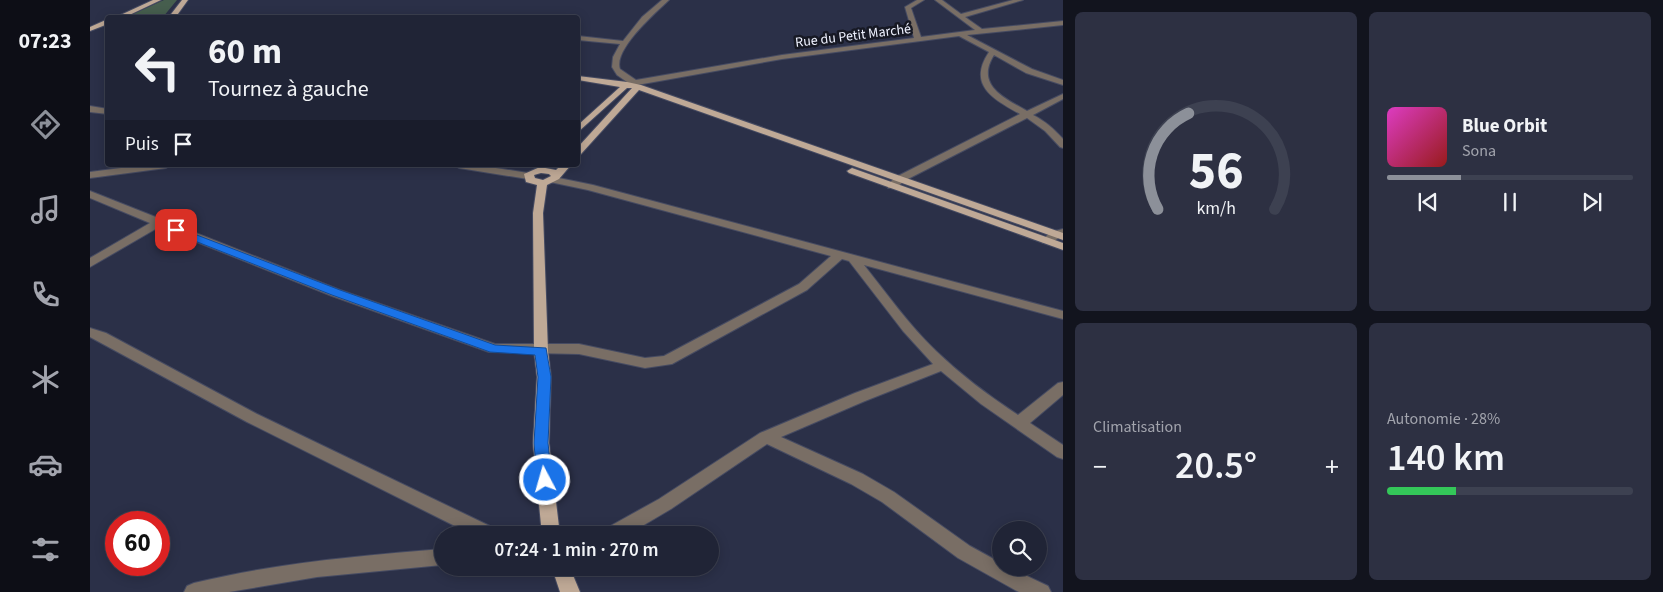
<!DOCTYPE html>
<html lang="fr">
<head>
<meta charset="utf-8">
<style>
	body { margin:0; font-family:"Source Sans 3",sans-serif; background:#2d3042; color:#f1f3f6; height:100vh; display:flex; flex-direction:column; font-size:19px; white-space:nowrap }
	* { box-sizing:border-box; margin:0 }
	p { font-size:16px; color:#a2a4ad }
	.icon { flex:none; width:28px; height:28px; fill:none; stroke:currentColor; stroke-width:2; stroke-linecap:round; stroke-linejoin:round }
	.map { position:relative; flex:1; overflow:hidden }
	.details { display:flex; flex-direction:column; gap:12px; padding:12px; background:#12141e; width:600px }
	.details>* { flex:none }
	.hud { position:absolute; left:15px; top:15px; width:475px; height:152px; border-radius:5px; box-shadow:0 2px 12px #0003,0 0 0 1px #3d4151; background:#202436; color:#f1f3f6; overflow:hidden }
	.controls { position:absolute; left:902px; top:521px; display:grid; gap:10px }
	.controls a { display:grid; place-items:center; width:55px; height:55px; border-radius:50%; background:#202436; box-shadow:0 2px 12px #0003,0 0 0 1px #3d4151; font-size:25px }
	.speed { position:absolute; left:15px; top:511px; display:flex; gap:10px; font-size:25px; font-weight:700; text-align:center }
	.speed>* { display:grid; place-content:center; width:65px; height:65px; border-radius:50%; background:#202436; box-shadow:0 2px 12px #0003,0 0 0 1px #3d4151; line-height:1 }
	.speed .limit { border:8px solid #d22; background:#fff; color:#111 }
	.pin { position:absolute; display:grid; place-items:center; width:42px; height:42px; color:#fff; margin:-21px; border-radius:10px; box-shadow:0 2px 8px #0006 }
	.me { position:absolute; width:55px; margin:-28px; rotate:354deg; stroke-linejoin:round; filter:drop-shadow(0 0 4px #0008) }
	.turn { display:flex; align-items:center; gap:18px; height:105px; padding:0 20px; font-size:22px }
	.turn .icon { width:65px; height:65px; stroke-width:2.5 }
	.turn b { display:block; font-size:35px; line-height:42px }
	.then { display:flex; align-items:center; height:48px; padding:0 20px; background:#0003; gap:10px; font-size:19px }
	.big { font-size:38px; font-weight:600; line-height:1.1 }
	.details .tile { flex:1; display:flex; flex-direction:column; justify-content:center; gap:8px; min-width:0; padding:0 18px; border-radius:8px; background:#2d3042 }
	.details .dial { align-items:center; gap:0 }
	.dial svg { height:130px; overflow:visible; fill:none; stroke:#3d4151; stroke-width:7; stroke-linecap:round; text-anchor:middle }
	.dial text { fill:#f1f3f6; stroke:none }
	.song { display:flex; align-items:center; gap:15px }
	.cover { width:60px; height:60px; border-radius:8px; background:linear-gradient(135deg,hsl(310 70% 55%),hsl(0 70% 35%)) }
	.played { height:5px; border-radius:2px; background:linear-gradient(90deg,#8c9099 30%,#3d4151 30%) }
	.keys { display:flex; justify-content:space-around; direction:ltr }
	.heat { display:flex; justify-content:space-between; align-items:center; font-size:28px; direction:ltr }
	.charge { height:8px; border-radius:4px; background:linear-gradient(90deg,#34c759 28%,#3d4151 0) }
	.details .tiles { flex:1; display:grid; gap:12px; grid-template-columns:repeat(2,1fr) }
	.trip { position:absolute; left:344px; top:526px; width:285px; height:50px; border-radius:25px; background:#202436; box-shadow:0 2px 12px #0003,0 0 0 1px #3d4151; font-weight:600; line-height:50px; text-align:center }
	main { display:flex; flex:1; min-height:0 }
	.tab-bar { display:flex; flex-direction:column; width:90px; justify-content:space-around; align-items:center; background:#0d0e16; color:#a2a4ad }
	.tab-bar .icon { width:35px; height:35px }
	.tab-bar .current { color:#8c9099 }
	.tab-bar b { font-size:22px; color:#f1f3f6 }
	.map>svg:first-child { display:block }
	.green { fill:#465e4e }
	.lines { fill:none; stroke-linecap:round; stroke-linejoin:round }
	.minor-casing { stroke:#464b62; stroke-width:2 }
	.major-casing { stroke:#464b62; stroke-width:2 }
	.minor { fill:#796e65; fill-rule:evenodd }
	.major { fill:#bfa996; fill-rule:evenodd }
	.route { fill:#1a73e8; stroke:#114b97 }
	.labels { text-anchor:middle; stroke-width:5; stroke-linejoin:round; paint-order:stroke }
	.far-street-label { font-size:14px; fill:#eff2ff; stroke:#171924 }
</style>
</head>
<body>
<main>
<nav class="tab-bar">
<b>07:23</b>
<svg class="icon current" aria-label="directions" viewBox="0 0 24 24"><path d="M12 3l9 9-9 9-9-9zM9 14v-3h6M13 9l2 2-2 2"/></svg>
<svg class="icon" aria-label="music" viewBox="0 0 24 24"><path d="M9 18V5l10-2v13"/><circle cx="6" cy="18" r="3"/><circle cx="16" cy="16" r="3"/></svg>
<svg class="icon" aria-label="phone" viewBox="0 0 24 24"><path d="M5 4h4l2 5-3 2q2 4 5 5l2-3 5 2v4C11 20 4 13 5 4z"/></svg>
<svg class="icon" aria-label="climate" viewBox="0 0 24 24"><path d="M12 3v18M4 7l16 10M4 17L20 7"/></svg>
<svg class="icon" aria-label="car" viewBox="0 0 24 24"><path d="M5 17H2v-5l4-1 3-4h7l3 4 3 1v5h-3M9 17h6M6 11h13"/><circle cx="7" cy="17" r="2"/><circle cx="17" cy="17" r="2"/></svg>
<svg class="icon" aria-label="filters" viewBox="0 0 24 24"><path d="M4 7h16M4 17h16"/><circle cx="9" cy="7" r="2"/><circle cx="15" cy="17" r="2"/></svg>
</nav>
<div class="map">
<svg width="973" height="592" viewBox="0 0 973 592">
	<rect width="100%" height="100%" fill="#2b3048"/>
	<path class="green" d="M74 0H87L73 17 34 18Z"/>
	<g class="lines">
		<defs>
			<path id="minor" d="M572 0H579C565 13 523 50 530 69L546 80 692 55 824 38 815 7 827 0H834L821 8 831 37 885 30 845 0H852L871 14 923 0H933L875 17 892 29 973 21V25L877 35 942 69 973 80V85L936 73 904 55C885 85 914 98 937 111L973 94V99L943 115C955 121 964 129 973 139V148L970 147 955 131 937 118 814 181 806 188H798V184L806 177 930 114C903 99 877 85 899 52L869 36 692 59 547 85 534 86 533 84 537 82 527 75 522 67 523 57 530 44 488 40V36L533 41 552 17Z
				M0 106 18 109V114L0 112Z
				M54 165H81L76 168 0 178V172Z
				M364 165H387L438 173 443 176 438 179 369 168Z
				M464 177 503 185 973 311V319L774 265C797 294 819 325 846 351 871 375 899 396 928 415L968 383 973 382V395L940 423 973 445V459L967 457 891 404 851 371 775 401 691 437 773 474 804 492 880 546 911 563V568H920L958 586 961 592H929L925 590 868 558 792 502 761 484 677 444 581 509 537 535H512L515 529 569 499 670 433 765 393 843 364 813 331 759 261 752 259 717 290 582 364 555 368 489 354 399 352 242 296 69 227 0 267V258L60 223 0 198V191L250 290 405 344H489L555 358 574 356 709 284 741 256 498 190 460 182V178Z
				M973 229V235L961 243H953L951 241 961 232Z
				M0 328 16 333 167 414 406 529 409 535H383L157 422 0 337Z
				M352 549V565L227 577 139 592H94L97 586 104 583C186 563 268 556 352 549Z"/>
			<path id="major" d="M63 0H71L33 18H24Z
				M92 0H98L85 18H78Z
				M18 19V24L0 31V27Z
				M488 76 537 82 551 85 973 233V240L549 90 491 154 488 155V147L542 88H537L488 132V125L530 87 488 80Z
				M471 165H481L469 179 457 185 453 213 458 351 461 377 459 443 470 535H452L443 443 447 377 444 351 443 213 447 185 436 182 434 174 450 167 466 170ZM451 173 459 174 461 176 453 180 445 178 444 175Z
				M762 168 973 243V250L759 173 757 171Z
				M462 568H480L490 592H470Z"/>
		</defs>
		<use href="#minor" class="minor-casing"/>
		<use href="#major" class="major-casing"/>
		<use href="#minor" class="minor"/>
		<use href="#major" class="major"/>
	</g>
	<path class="route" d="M86 227 250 290 405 345 456 348 461 377 458 443 462 480 460 484 455 486 449 484 447 480 444 443 448 377 445 355 400 352 242 295 82 232V228Z"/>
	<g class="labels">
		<g class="far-street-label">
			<text transform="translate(763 35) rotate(-7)" y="5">Rue du Petit Marché</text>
		</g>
	</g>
</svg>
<div class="controls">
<a><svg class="icon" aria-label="search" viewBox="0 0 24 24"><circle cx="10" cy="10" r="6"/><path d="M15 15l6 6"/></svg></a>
</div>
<div class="speed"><div class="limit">60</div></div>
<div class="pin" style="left:86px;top:230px;background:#d93025"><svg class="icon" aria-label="arrive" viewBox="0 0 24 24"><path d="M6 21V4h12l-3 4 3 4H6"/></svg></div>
<svg class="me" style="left:455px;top:480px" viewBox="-20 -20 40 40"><circle r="17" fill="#1a73e8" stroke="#fff" stroke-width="3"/><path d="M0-11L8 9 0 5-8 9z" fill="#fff"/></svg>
<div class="trip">07:24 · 1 min · 270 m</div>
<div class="hud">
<div class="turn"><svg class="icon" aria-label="left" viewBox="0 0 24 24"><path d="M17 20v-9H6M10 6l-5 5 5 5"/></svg><div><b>60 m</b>Tournez à gauche</div></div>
<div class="then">Puis<svg class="icon" aria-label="arrive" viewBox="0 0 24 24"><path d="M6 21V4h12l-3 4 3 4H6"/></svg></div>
</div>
</div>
<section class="details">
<div class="tiles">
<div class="tile dial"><svg viewBox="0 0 100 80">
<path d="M14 69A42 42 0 1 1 86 69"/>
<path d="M14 69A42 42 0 0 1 33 10" stroke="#8c9099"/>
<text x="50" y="56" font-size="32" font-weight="700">56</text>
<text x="50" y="72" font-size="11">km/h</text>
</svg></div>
<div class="tile">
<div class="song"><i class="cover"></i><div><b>Blue Orbit</b><p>Sona</p></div></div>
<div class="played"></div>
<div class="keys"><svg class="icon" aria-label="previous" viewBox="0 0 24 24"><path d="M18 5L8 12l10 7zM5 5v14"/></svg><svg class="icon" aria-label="pause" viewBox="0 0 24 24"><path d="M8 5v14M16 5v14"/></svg><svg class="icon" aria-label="next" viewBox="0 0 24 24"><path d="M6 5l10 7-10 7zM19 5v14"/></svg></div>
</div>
<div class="tile"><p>Climatisation</p>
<div class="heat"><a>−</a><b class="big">20.5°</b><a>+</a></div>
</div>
<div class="tile"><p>Autonomie · 28%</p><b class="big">140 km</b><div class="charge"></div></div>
</div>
</section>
</main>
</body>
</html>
